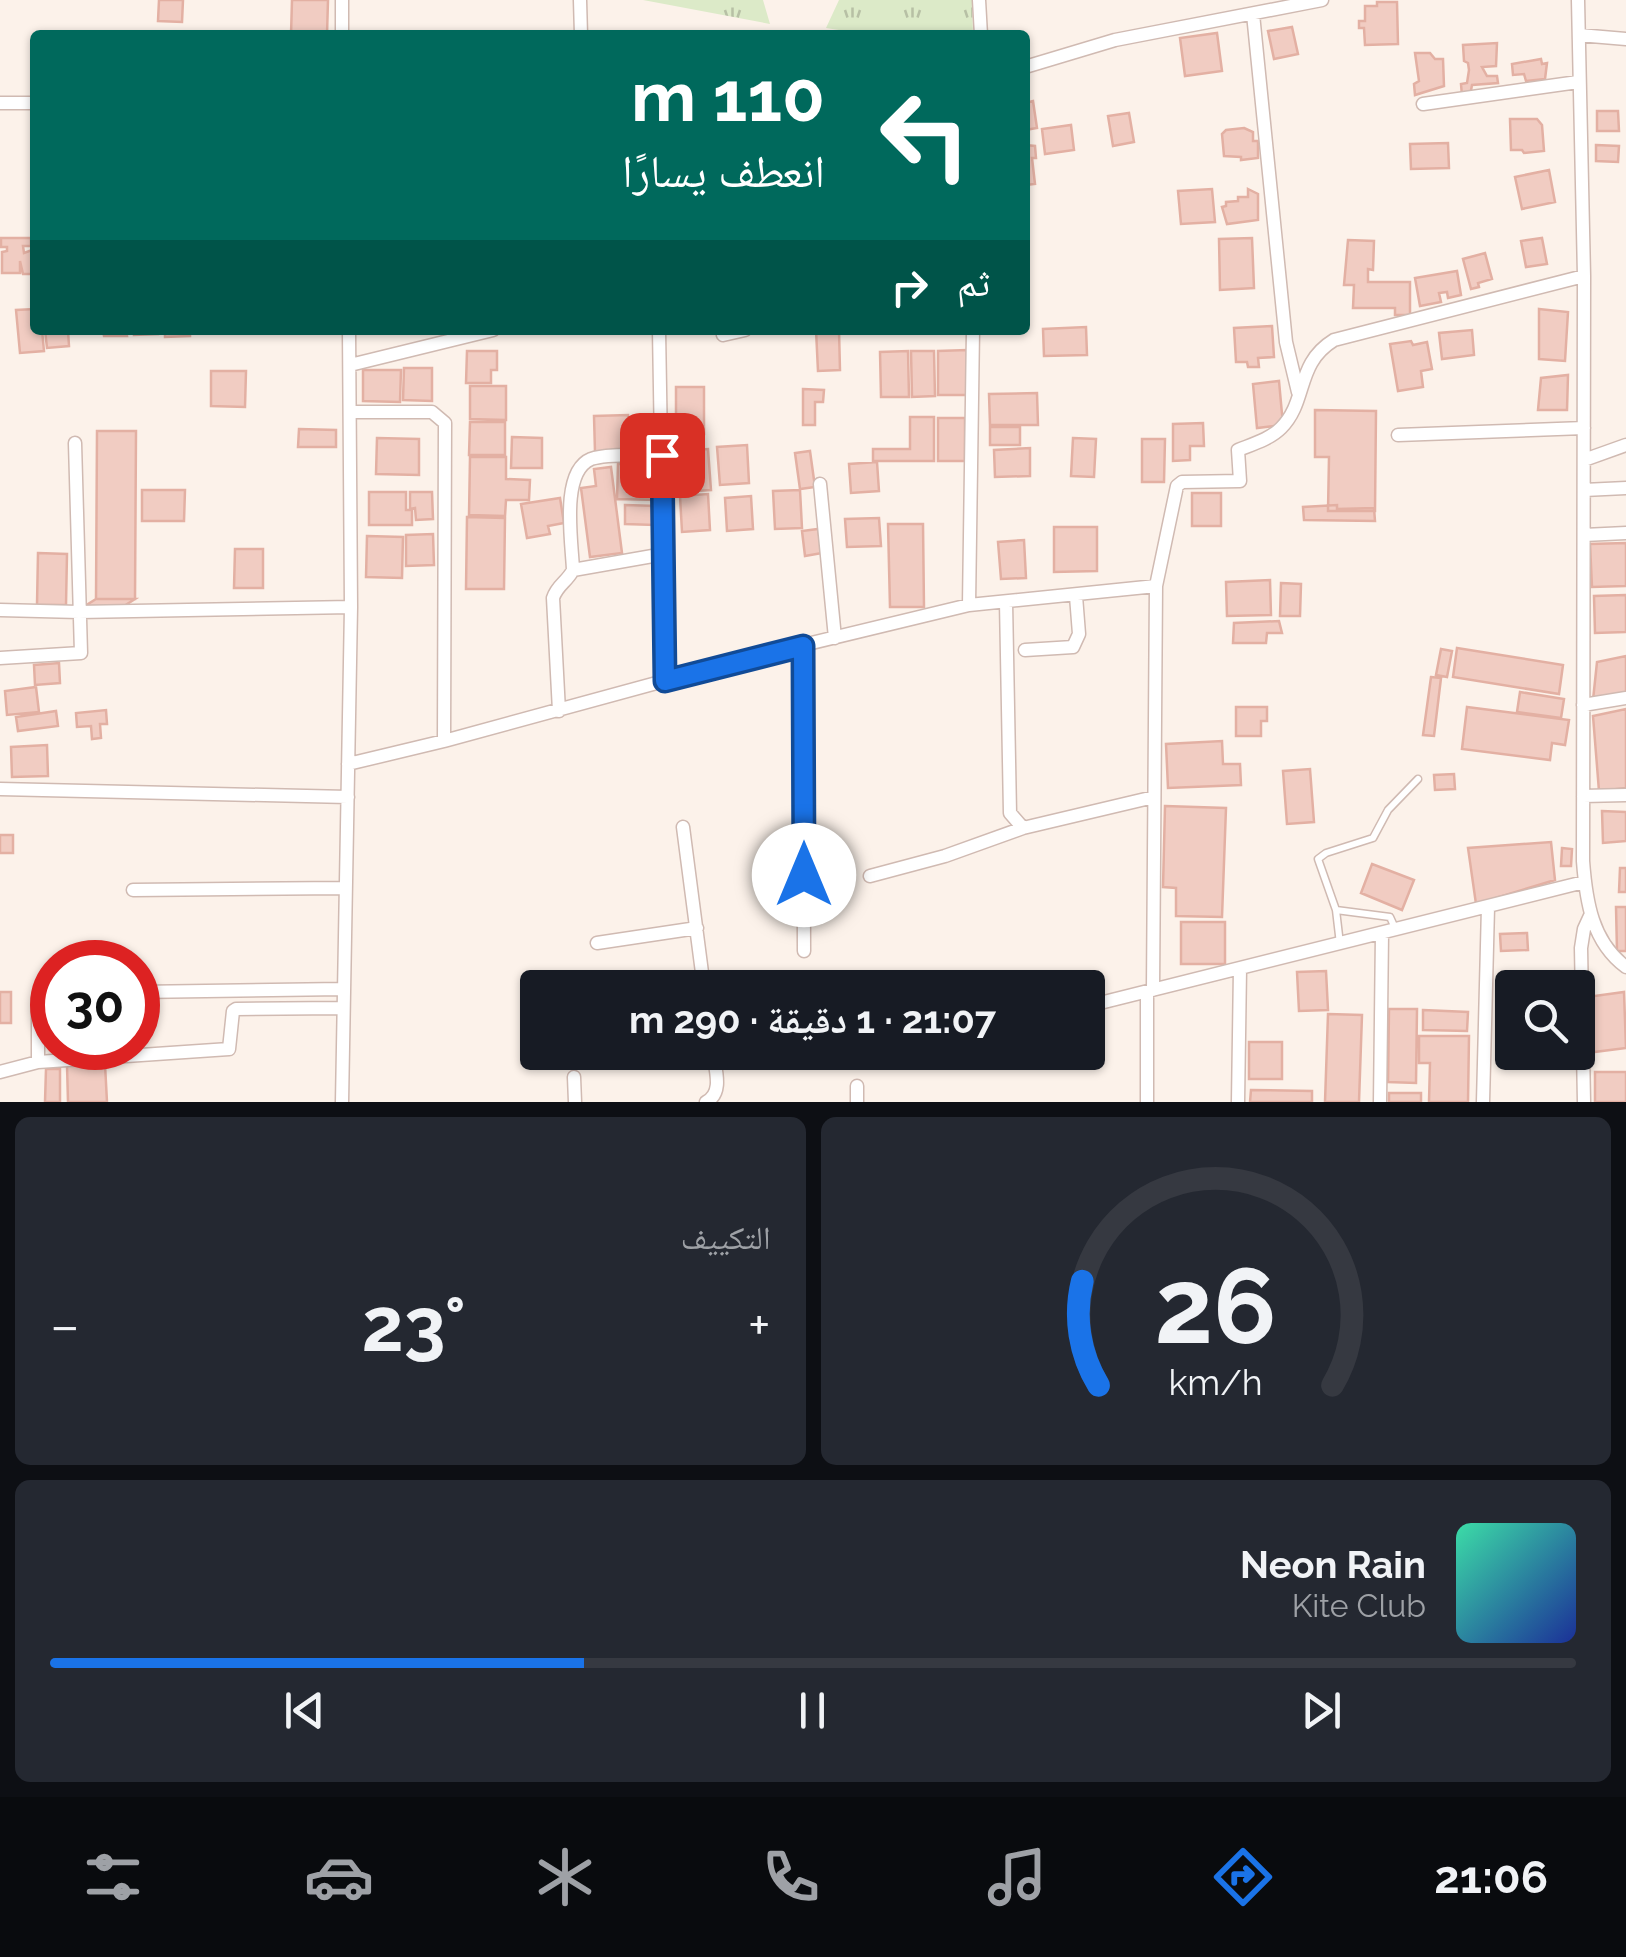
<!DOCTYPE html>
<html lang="ar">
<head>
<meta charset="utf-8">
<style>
	body { margin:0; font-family:Raleway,"Noto Naskh Arabic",sans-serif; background:#242831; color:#f1f3f6; direction:rtl; height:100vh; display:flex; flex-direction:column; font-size:38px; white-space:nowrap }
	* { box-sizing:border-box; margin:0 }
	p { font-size:32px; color:#9ea1a6 }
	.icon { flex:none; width:55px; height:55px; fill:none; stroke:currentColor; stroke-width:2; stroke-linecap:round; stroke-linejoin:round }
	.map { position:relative; height:1102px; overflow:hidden; direction:ltr }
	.side { display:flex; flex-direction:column; gap:15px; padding:15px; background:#0d0f14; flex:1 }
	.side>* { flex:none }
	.guide { position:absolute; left:30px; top:30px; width:1000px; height:305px; border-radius:10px; box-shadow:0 2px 8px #0004; direction:rtl; background:#00695c; color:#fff; overflow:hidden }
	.tools { position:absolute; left:1495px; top:970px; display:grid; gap:20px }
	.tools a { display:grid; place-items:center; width:100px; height:100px; border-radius:10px; background:#171b24; box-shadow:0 2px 8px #0004; font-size:50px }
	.speed { position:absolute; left:30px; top:940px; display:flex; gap:20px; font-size:50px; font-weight:700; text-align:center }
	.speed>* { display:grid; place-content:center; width:130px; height:130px; border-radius:50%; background:#171b24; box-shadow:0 2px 8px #0004; line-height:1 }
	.speed .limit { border:15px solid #d22; background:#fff; color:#111 }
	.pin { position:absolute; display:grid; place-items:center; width:85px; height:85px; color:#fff; margin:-42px; border-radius:20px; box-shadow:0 5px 15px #0006 }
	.me { position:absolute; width:110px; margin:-55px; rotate:0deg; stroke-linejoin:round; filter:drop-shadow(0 0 8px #0008) }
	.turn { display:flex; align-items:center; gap:35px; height:210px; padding:0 40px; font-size:45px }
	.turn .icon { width:130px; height:130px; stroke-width:2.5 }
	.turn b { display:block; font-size:70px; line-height:85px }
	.then { display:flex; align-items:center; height:95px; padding:0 40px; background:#0003; gap:20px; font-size:38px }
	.big { font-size:75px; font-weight:700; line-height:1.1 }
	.side .card { flex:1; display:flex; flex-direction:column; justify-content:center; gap:15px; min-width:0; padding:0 35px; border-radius:15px; background:#242831 }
	.side .dial { align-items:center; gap:0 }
	.dial svg { height:260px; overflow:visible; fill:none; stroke:#363941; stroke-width:7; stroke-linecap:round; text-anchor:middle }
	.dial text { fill:#f1f3f6; stroke:none }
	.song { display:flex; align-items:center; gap:30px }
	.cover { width:120px; height:120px; border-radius:15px; background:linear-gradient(135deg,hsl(160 70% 55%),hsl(230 70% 35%)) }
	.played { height:10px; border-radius:5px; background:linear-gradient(90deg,#1a73e8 35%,#363941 35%) }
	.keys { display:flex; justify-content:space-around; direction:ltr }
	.heat { display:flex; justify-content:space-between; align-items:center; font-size:55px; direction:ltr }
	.side .tiles { flex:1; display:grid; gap:15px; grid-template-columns:1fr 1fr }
	.card:last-child { grid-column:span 2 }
	.trip { position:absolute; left:520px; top:970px; width:585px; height:100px; border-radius:10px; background:#171b24; box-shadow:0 2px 8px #0004; font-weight:700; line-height:100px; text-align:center; direction:rtl }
	.tabs { display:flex; height:160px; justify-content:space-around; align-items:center; background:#090b0e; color:#9ea1a6 }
	.tabs .icon { width:70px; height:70px }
	.tabs .on { color:#1a73e8 }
	.tabs b { font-size:45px; color:#f1f3f6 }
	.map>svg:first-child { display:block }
	.grass { fill:url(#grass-tufts) }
	.building { fill:#f1ccc2; stroke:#e3b0a3; stroke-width:2.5 }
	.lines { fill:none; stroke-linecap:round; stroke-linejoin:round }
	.service-casing { stroke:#d0bab2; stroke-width:9 }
	.minor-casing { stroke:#d0bab2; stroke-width:15 }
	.service { stroke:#fff; stroke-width:6 }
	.minor { stroke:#fff; stroke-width:12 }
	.route-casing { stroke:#114b97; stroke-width:25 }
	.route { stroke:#1a73e8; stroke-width:18 }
</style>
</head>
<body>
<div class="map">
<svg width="1626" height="1102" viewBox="0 0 1626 1102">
	<defs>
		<pattern id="grass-tufts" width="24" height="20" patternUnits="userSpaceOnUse" patternTransform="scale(2.5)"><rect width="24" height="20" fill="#dceac8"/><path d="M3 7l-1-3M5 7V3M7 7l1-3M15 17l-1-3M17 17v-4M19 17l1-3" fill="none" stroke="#b7c0a5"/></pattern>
	</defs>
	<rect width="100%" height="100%" fill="#fcf2ea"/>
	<path class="grass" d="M643 0H763L770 24Z
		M839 0H972L973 35H871L826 28Z"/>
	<path class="building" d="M159 0H183L182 22 158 21Z
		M292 0H328L327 35H291Z
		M1377 2H1397L1398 44 1365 45 1364 28H1359V21H1365V6H1377Z
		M1292 27 1298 54 1274 59 1268 31Z
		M1217 33 1222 71 1185 76 1180 38Z
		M1497 43 1496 66 1482 67 1487 76H1497L1498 83 1472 85 1470 96H1462L1461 84 1467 83 1469 70 1468 63 1464 61 1463 45Z
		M1415 53H1430L1435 59H1443L1444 86 1415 95 1414 84 1419 81Z
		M1541 59 1542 64 1547 63 1545 79 1526 81 1524 74 1513 75 1512 64Z
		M1033 101 1037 128 1025 130V103Z
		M1597 111H1618L1619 131H1597Z
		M1129 113 1134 142 1113 146 1108 116Z
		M1510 119H1537L1542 125 1544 151 1524 153 1522 150H1511Z
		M1071 125 1074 150 1045 154 1042 129Z
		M1244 128 1253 132V141H1258V158L1241 160V157L1224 156 1222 134 1226 130Z
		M1448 143 1449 168 1411 169 1410 144Z
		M1025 145 1035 146 1036 158H1032L1035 184 1025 185Z
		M1596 145 1619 146 1618 162 1596 161Z
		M1549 170 1555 202 1522 209 1515 177Z
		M1212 189 1215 222 1181 224 1178 191Z
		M1248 189 1258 194V220L1227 224 1222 207 1226 206V202L1238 201V197H1248Z
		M1 238H31V246H23L24 253 32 250 33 274H23L20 261V273H2V252L7 251V247H1Z
		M1252 238 1254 288 1220 290 1219 239Z
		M1542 238 1547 264 1526 267 1521 241Z
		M1348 240 1374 241 1373 270 1368 269V282H1410V315H1395V308H1353L1354 285H1344Z
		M1485 253 1492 279 1478 283 1479 287 1471 289 1463 259Z
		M1457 271 1461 295 1448 298 1447 292 1439 293 1441 302 1420 306 1415 278Z
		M35 309V330H42L44 351 20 353 16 310Z
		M1539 309 1568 312 1565 361 1539 359Z
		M1272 326 1274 357 1258 358 1259 367H1248L1247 362H1236L1234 328Z
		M1086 327 1087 355 1044 356 1043 329Z
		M45 330H68L69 346 47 348Z
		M103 330H126L127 336H104Z
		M134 330H158V334L134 335Z
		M165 330H190V336L165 337Z
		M816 330H839L840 370 818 371Z
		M1472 330 1474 355 1442 359 1439 333Z
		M1411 341 1413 345 1427 342 1432 369 1421 371 1423 387 1398 391 1390 344Z
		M967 350 968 395H938V351Z
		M467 351H497V370H491V383H466Z
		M908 351 909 397H881L880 352Z
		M911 351H934L935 396 912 397Z
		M404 368H432V401L403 400Z
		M363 370H401L400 402 363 401Z
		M211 371H246L245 407 211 406Z
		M1568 375 1567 410H1538L1541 378Z
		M1279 381 1283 425 1257 428 1253 384Z
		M470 386H506V420L470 419Z
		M676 387H704V434H676Z
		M803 389 824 390 823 402H815V425H803Z
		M1037 393 1038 425H990L989 394Z
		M1315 410 1376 411 1375 511H1328L1329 457H1315Z
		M628 415 629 451 595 452 594 416Z
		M910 417H934V461H873V449H910Z
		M938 418H965V461H938Z
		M470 422H505V455H469Z
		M1203 423 1204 446H1190V460L1173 461V424Z
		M990 427H1020V445H990Z
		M299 429 336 430V447H298Z
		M97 431H136L135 599H96Z
		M512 437 542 438V468H511Z
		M377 438 419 439V475L376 474Z
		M1073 438 1096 439 1094 477 1071 476Z
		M1142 439H1165L1164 482H1142Z
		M747 445 749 483 720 485 717 447Z
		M1030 448V476L995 477 994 450Z
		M708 449 711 490 679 492 676 451Z
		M810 451 815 487 800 489 795 453Z
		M470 457H506V479L530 480 529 500H506L505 516 469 515Z
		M877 462 879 491 851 493 849 464Z
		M618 464H658L657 500 617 499Z
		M611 467 622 553 590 557 581 488 596 486 594 469Z
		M142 490H185L184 521H142Z
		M800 490 802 528 775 529 773 491Z
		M369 492H406V510H412V525H369Z
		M410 492H432L433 519 416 520 415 508 410 509Z
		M1192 493H1221V526H1192Z
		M708 494 710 530 682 532 680 496Z
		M751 496 753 529 727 531 725 498Z
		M560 498 564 523 548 526 550 534 527 538 521 504Z
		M625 505 656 506 655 525 625 524Z
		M1337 505V509L1374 508 1375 521 1304 520 1303 507Z
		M467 517 505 518 504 589H466Z
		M879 518 881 546 847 547 845 519Z
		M888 524H923L924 607H890Z
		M1054 527H1097V571L1054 572Z
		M818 529 822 553 805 556 802 531Z
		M433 534 434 565 406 566V535Z
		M367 536 403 537 402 578 366 577Z
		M1024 540 1026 578 1001 579 998 542Z
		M1626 543V586L1592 587 1590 544Z
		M235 549H263V588H234Z
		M38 553 67 554 66 605H37Z
		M1270 580 1271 615 1227 616 1226 582Z
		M1281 583 1301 584 1300 616H1280Z
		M1626 595V632L1595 633 1594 596Z
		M96 599H135L124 606H85Z
		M1279 621 1282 633H1267L1266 643H1233L1234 623Z
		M1457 648 1563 665 1559 694 1453 677Z
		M1441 649 1452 651 1447 677 1436 675Z
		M1626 656V694L1593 700 1597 662Z
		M59 663 60 683 35 685 34 665Z
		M1431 677 1441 678 1434 736 1423 735Z
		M36 687 39 712 7 715 5 691Z
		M1520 692 1564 699 1561 718 1517 712Z
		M1236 707H1267V721H1261V736H1236Z
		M1467 707 1569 720 1565 745 1552 743 1550 760 1462 749Z
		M1626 709V788L1599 791 1593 716Z
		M106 710 107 724H100L101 738 92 739 91 726 77 727 76 713Z
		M56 711 58 726 18 731 16 717Z
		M1222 741 1223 764H1240L1241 785 1168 788 1166 744Z
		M47 745 48 776 12 777 11 747Z
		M1310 769 1314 822 1287 824 1283 771Z
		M1454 774 1455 789 1435 790 1434 775Z
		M1165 806 1226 808 1222 917 1176 916V888L1163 887Z
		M1602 811 1626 812V841L1603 843Z
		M0 835H13V853H0Z
		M1551 842 1555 880 1476 904 1468 848Z
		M1562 848 1572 849 1571 866H1561Z
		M1372 864 1414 880 1402 910 1361 893Z
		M1620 868H1626V892H1619Z
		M1616 907H1626V951H1617Z
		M1181 922H1225V964H1181Z
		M1527 933 1528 950 1501 951 1500 934Z
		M1326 971 1328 1010 1299 1011 1297 972Z
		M0 992H11V1023H0Z
		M1624 992 1626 1048 1594 1052 1587 997Z
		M44 1008H52V1045H45Z
		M1389 1009H1417L1416 1083 1388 1082Z
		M1423 1010 1468 1012 1467 1031 1423 1030Z
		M1328 1014 1362 1015 1359 1102H1325Z
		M1419 1036H1469L1468 1102H1429L1430 1063H1419Z
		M1249 1042H1282V1079H1249Z
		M105 1064 107 1102H68L67 1065Z
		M46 1069H60V1102H45Z
		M1595 1072H1626V1102H1595Z
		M1251 1090 1312 1091V1102H1250Z
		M1389 1093H1421V1102H1389Z"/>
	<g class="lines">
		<defs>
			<path id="service" d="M1336 910 1340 944
				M1395 928 1390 917 1336 910 1318 859 1326 853 1373 838 1388 810 1418 779"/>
			<path id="minor" d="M342 0V35
				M580 0 581 35
				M979 0 981 35
				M1578 0 1584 276 1583 861C1586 901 1592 942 1626 967
				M1253 14 1286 342 1298 392
				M1579 35 1626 39
				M1025 67 1115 40 1322 0
				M0 103H35
				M1423 104 1578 82
				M659 330 665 681
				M723 335 745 330
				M350 365 493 330
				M352 412H432L445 423 444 741
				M1398 435 1584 428
				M1584 460 1626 445
				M820 484 835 638
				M1584 490 1626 488
				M1584 535 1626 533
				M573 570 664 554
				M1006 602 1010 813 1023 828 1154 797
				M969 605 973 330
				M0 610 79 612 351 607
				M803 646 804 951
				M1025 650 1073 647 1079 634 1076 596
				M0 658 81 653 75 443
				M1583 705 1626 698
				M559 711 553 598C557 585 567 582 573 570 572 542 560 472 591 459 607 453 643 456 662 455
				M348 764 444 741 741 660 969 605 1156 586 1177 486 1182 482 1240 481 1238 450C1253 444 1270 439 1281 428 1308 401 1295 364 1334 340L1584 276
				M0 789 348 797
				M1583 796 1626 795
				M683 827 704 988
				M870 876 945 856 1023 828
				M133 890 344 888
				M597 943 697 928
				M859 988 890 982 893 988
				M1153 990 1156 586
				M138 992 342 989
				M1147 992V1102
				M1088 1006 1584 882
				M38 1062V998L52 993
				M0 1072 38 1062 229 1049 233 1011 236 1009 342 1008
				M574 1077 575 1102
				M857 1086V1102
				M342 1102 351 607 349 330
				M706 1102C724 1093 715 1069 713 1052
				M1238 1102 1240 969
				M1380 1102 1382 933
				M1483 1102 1488 907
				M1584 1102 1581 948 1584 929 1590 916"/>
		</defs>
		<use href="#service" class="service-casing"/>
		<use href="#minor" class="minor-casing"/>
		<use href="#service" class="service"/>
		<use href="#minor" class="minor"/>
	</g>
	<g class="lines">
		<defs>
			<path id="route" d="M662 455 665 681 803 646 804 875"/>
		</defs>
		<use href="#route" class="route-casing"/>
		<use href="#route" class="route"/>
	</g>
</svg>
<div class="tools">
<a><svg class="icon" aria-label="search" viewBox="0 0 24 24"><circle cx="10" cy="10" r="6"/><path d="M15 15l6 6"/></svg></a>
</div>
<div class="speed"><div class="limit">30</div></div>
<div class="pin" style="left:662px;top:455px;background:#d93025"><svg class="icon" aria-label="arrive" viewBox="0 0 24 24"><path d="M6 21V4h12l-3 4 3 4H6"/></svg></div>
<svg class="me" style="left:804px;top:875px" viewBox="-20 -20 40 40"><circle r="19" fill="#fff"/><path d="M0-13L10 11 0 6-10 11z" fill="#1a73e8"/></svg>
<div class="trip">21:07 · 1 دقيقة · 290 m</div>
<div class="guide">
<div class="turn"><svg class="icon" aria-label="left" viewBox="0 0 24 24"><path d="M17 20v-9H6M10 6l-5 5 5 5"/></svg><div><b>110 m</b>انعطف يسارًا</div></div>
<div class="then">ثم<svg class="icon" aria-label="right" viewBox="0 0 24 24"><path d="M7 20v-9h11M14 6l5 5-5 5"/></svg></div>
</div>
</div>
<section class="side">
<div class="tiles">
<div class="card dial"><svg viewBox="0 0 100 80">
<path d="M14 69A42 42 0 1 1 86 69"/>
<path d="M14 69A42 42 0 0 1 9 37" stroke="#1a73e8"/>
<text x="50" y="56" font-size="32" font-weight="700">26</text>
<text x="50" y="72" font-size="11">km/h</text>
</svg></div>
<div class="card"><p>التكييف</p>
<div class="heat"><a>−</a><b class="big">23°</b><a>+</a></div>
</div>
<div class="card">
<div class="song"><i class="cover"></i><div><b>Neon Rain</b><p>Kite Club</p></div></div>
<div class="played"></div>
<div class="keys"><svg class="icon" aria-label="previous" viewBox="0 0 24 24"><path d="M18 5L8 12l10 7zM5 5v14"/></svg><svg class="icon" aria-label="pause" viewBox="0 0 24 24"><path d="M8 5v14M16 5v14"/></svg><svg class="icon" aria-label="next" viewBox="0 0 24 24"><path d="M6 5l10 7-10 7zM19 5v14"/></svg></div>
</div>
</div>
</section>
<nav class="tabs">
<b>21:06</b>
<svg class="icon on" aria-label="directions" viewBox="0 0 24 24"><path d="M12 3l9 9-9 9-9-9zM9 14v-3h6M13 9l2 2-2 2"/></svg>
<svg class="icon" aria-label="music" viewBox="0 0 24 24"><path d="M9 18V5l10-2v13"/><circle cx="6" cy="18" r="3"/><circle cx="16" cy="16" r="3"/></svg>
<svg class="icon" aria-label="phone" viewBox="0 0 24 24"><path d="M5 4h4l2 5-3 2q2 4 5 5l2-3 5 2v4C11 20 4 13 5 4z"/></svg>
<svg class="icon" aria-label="climate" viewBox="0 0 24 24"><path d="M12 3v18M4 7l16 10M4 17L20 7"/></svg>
<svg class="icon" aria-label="car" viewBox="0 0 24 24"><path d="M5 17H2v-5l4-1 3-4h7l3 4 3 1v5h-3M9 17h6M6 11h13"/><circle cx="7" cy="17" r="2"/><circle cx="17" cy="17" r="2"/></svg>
<svg class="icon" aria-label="filters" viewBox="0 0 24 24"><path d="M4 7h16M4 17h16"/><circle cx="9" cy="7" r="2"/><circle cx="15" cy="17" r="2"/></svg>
</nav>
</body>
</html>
